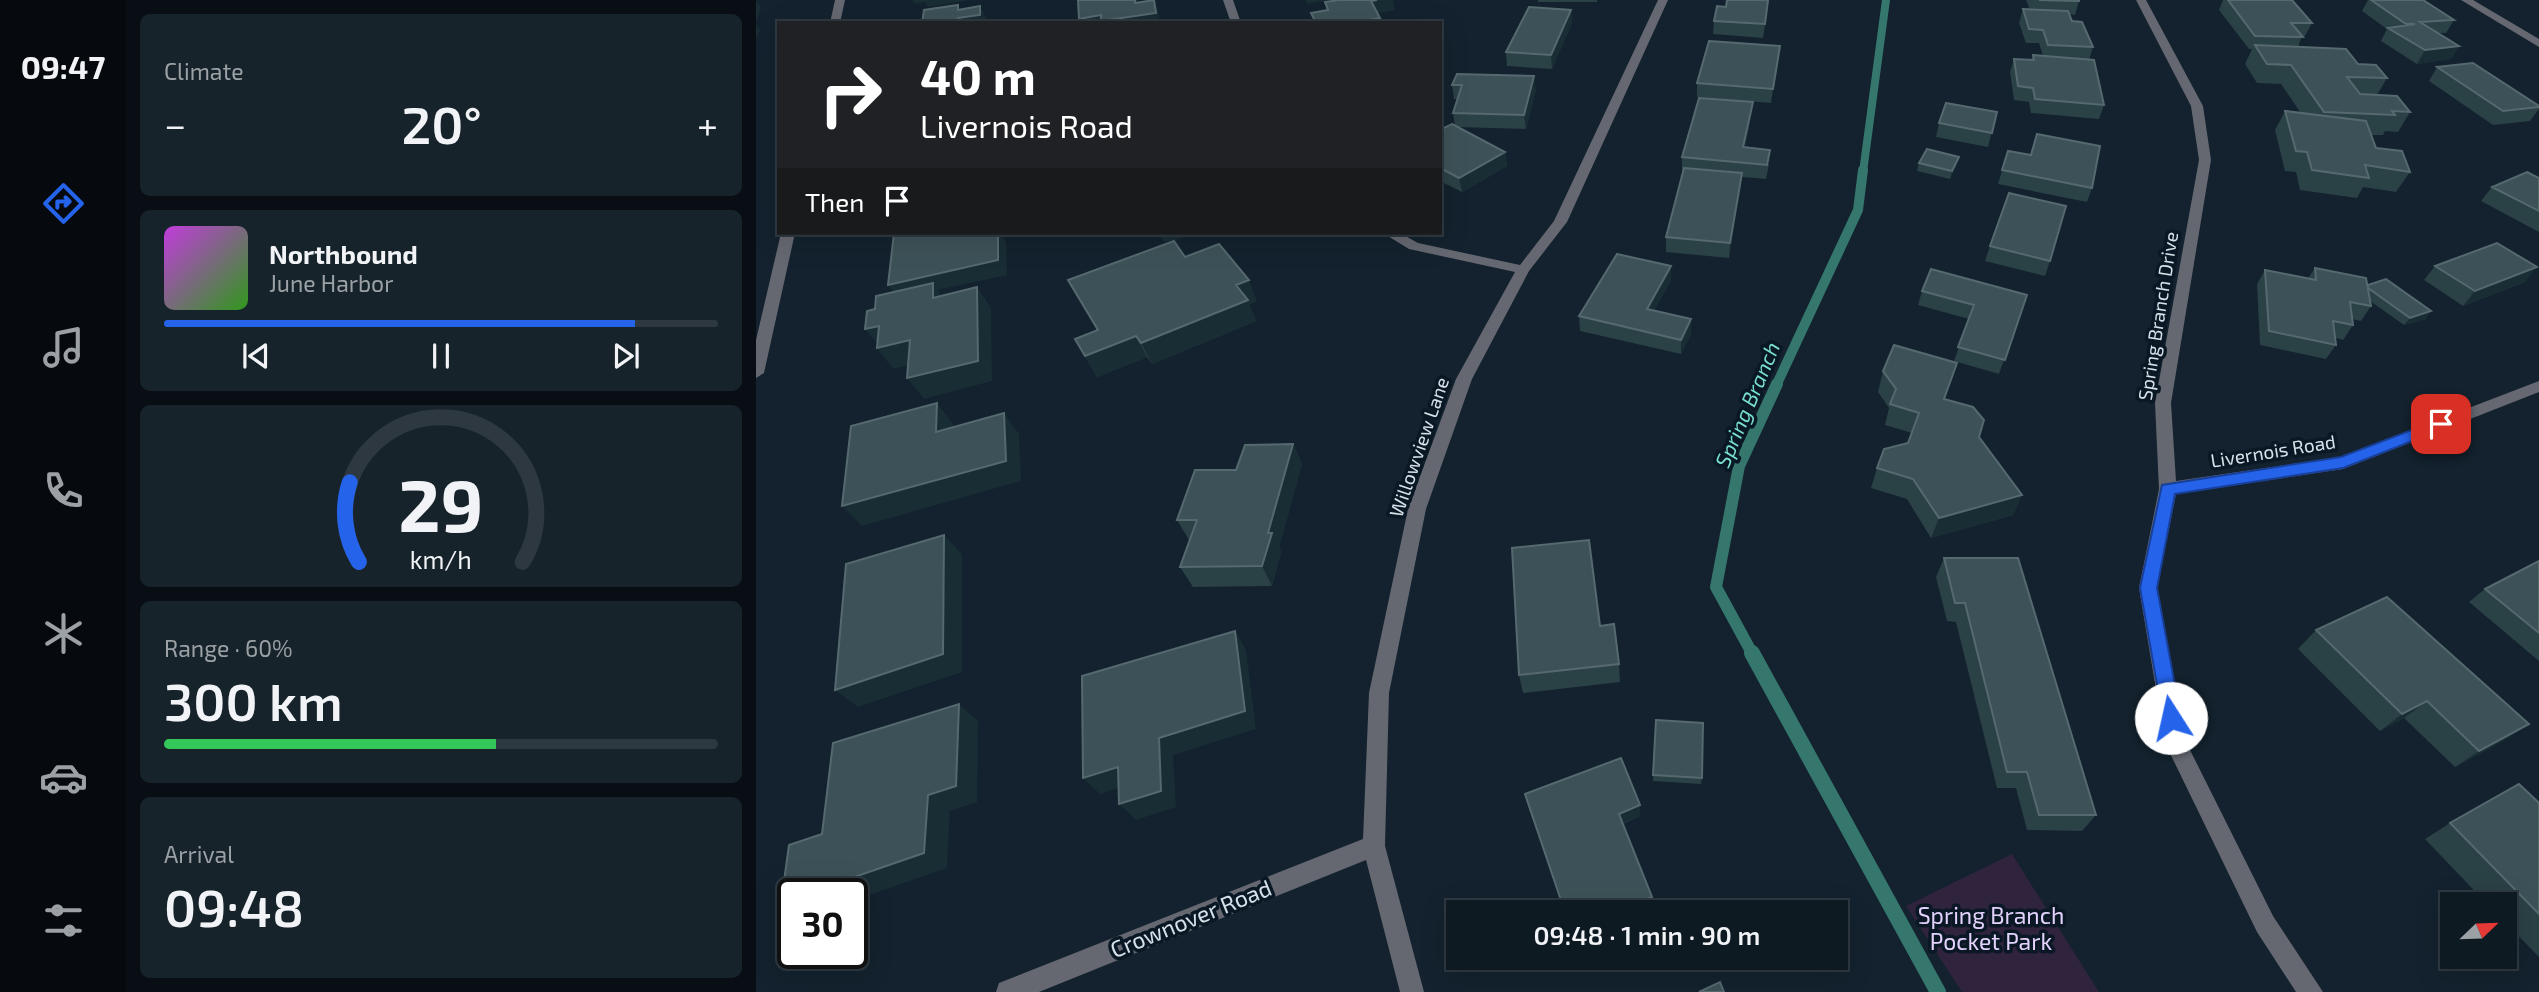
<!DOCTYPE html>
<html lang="en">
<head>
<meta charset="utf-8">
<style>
	body { margin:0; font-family:"Exo 2",sans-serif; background:#17232a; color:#f1f3f6; height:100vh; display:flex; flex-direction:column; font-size:26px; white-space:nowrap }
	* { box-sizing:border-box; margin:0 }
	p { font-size:23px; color:#9ba1a5 }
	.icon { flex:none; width:38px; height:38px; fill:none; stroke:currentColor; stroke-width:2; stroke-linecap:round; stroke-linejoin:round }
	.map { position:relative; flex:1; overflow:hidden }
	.drawer { display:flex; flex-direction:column; gap:14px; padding:14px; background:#080e13; width:630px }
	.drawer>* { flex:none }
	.hud { position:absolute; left:21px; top:21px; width:665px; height:214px; border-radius:0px; box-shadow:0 7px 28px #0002,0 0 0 2px #2e3840; background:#202124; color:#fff; overflow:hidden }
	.needle { width:46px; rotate:67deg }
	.fabs { position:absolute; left:1684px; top:892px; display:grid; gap:14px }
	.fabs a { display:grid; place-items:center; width:77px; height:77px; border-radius:0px; background:#0e1a22; box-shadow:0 7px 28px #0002,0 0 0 2px #2e3840; font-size:35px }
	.speed { position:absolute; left:21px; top:878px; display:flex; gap:14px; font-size:35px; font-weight:700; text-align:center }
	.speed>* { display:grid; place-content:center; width:91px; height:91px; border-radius:50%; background:#0e1a22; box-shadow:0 7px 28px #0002,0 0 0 2px #2e3840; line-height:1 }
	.speed .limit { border:4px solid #111; border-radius:10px; background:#fff; color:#111 }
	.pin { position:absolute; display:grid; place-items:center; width:60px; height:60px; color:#fff; margin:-30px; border-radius:14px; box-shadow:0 4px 10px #0006 }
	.me { position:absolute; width:77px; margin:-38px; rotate:350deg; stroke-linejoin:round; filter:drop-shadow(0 0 5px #0008) }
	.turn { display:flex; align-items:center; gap:24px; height:147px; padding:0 28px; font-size:32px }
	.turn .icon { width:91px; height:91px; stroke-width:2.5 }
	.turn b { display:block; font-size:49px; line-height:60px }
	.then { display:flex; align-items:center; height:66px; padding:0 28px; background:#0003; gap:14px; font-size:26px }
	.big { font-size:52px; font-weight:600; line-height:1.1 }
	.drawer .widget { flex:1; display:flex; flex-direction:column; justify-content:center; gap:10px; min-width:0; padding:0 24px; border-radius:10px; background:#17232a }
	.drawer .dial { align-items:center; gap:0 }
	.dial svg { height:182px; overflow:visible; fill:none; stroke:#2e3840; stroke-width:7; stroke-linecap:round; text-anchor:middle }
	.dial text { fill:#f1f3f6; stroke:none }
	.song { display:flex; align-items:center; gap:21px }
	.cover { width:84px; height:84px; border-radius:10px; background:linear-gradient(135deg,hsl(290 70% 55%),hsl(110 70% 35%)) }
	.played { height:7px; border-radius:4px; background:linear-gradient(90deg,#2563eb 85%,#2e3840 85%) }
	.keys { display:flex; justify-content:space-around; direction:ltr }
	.heat { display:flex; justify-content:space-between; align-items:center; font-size:38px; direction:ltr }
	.charge { height:10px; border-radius:5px; background:linear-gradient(90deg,#34c759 60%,#2e3840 0) }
	.trip { position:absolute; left:690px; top:900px; width:402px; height:70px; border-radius:0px; background:#0e1a22; box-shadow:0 7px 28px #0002,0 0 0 2px #2e3840; font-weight:600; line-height:70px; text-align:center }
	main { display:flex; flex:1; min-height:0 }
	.tabs { display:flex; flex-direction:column; width:126px; justify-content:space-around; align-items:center; background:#060a0e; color:#9ba1a5 }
	.tabs .icon { width:49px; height:49px }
	.tabs .on { color:#2563eb }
	.tabs b { font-size:32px; color:#f1f3f6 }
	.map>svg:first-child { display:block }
	.green { fill:#30233e }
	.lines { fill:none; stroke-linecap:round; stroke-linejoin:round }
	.stream-far3 { stroke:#35776d; stroke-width:8 }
	.stream-far2 { stroke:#35776d; stroke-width:10 }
	.stream-far1 { stroke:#35776d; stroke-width:12 }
	.stream { stroke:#35776d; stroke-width:16 }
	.minor { fill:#656870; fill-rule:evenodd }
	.wall { fill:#2a4146 }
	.shaded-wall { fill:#192d35 }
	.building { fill:#3d5258; stroke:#55696f; stroke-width:2 }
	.route { fill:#2563eb; stroke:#184099; stroke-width:2 }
	.labels { text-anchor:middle; stroke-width:7; stroke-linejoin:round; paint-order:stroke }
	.street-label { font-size:19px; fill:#d7e1ea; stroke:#091824 }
	.water-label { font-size:21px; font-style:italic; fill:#78decf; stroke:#091824 }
	.near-park-label { font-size:23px; fill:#e3d2fb; stroke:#091824 }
	.near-street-label { font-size:23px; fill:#d7e1ea; stroke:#091824 }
</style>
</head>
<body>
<main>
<nav class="tabs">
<b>09:47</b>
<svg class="icon on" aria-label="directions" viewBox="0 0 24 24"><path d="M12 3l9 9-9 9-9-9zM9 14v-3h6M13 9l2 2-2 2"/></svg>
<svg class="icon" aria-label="music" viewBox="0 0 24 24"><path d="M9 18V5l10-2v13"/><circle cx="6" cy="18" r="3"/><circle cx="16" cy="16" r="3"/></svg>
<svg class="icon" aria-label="phone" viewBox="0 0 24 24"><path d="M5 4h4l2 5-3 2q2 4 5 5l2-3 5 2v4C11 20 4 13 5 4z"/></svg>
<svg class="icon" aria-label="climate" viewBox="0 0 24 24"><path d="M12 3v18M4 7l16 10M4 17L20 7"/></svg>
<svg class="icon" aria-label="car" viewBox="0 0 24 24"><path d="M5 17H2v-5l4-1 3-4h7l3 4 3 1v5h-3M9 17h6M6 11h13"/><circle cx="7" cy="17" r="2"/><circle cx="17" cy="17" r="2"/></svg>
<svg class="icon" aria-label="filters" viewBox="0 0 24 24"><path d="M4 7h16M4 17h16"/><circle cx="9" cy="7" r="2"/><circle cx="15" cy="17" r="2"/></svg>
</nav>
<section class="drawer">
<div class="widget"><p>Climate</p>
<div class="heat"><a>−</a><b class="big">20°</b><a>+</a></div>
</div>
<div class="widget">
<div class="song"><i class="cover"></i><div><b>Northbound</b><p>June Harbor</p></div></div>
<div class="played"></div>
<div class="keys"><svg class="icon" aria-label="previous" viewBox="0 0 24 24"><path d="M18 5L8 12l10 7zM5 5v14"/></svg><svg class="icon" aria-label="pause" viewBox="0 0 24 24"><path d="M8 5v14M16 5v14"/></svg><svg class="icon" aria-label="next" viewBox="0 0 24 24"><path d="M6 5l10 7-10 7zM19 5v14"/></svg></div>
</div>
<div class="widget dial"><svg viewBox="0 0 100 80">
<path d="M14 69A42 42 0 1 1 86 69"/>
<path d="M14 69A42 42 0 0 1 10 34" stroke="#2563eb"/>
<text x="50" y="56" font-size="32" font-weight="700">29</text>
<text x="50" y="72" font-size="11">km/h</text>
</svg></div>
<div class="widget"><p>Range · 60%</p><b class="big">300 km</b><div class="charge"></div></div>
<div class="widget"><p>Arrival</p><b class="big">09:48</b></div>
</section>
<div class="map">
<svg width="1783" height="992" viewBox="0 0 1783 992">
	<rect width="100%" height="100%" fill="#13222e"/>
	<path class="green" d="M1256 854 1343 992H1206L1150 906Z"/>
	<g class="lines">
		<path class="stream-far3" d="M1107 172 1130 0"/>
		<path class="stream-far2" d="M1020 386 1102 210 1107 170"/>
		<path class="stream-far1" d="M997 655 960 587 983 466 1021 384"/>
		<path class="stream" d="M996 653 1182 992"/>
		<path class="minor" d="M79 0H89L84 23H74Z
			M467 0H477L485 23H475Z
			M902 0H912L811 222 773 271 716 379 670 509 633 693 629 846 668 992H644L610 860 283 992H240L243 983 607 839 613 693 652 509 700 379 759 272 653 249 627 233H644L662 243 764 265 798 221Z
			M1380 0H1390L1447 106 1455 160 1415 403 1420 481 1585 457 1783 381V392L1587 469 1420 494 1401 588 1430 742 1517 916 1567 992H1540L1501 932 1409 743 1383 588 1403 489 1399 403 1443 160 1435 106Z
			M1705 0H1717L1783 39V47Z
			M25 233H39L8 373 0 378V340Z"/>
	</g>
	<path class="wall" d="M782 0H841V2H782Z
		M1013 0 1007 38 957 34 958 21 970 7Z
		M1270 0H1323V1L1319 15 1314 14 1316 21 1337 47 1333 60 1348 105 1343 119 1275 113 1273 102 1258 100 1254 72 1258 59 1275 60 1277 55 1287 56 1283 43H1270L1263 23 1267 9 1274 10Z
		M1467 0H1536L1556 23 1549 36H1546L1542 47 1602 64 1631 78 1621 95 1654 112 1642 132 1629 131 1627 135H1615L1620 148 1654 172 1640 192 1607 187 1601 198 1544 190 1540 172 1529 171 1519 130 1529 111 1544 112 1525 84 1501 83 1489 64 1496 49H1493L1463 10Z
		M1612 0H1667L1698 20 1690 33H1683L1703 46 1695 59 1661 64 1625 41 1631 29 1606 11Z
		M815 10 816 23 796 69 751 66 750 52Z
		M1024 46 1015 103 941 97V83Z
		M1681 67 1783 106V109L1774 121 1737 125 1673 81Z
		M696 85 780 89 770 129 701 127 749 152 751 166 706 192 684 181V126L688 128 699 126 697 113 701 99H698Z
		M997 102 995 116 989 147 1013 164 1010 179 986 177 973 258 910 252V237L927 171H926V157Z
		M1241 112 1232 147 1180 137 1183 123Z
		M1281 134 1336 188 1331 202 1242 184 1252 151 1274 155Z
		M1163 163 1201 164 1194 179 1161 171Z
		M1783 178V232L1725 201 1736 187Z
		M1234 246 1294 261 1289 276 1229 261Z
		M429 257 501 301 493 304 500 321 396 364 391 357 341 377 319 339 341 330 312 280Z
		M915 266V280L898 311 935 319V334L925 354 824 331 823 316Z
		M1679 266 1769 282 1707 306 1668 280Z
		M1559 268 1612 285 1670 319 1648 325 1614 301 1615 306 1605 321 1596 319 1597 325 1587 340 1580 338V345L1570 359 1504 345 1501 284 1509 270 1552 278Z
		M1166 291 1271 295 1243 374 1198 361 1213 319 1162 305Z
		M1127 371 1188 399 1223 437 1266 495 1257 515 1175 538 1151 499 1115 488 1121 468 1152 443 1156 433 1129 425 1133 408 1122 392Z
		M537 444 546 464 523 547 525 552 516 586 437 587 424 567 434 540H433L421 520 480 470Z
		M1188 558 1340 815 1326 831 1271 830 1260 788H1241L1200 622 1191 621 1180 577Z
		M1783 561V661L1713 602 1729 589Z
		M844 626 863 664 864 682 767 693 763 675Z
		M1560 630 1773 724 1747 741 1699 767 1648 718 1624 731 1542 649Z
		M900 720 946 778 945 784 897 781Z
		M769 794 884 805V816L867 824 896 907 884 912H808L772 805Z
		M1783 803V957L1748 921V905H1732L1669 839 1694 823Z"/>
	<path class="shaded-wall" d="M0 0 5 7 0 22Z
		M156 0H214L172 7 169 2 158 4Z
		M379 0H382L384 15 398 0 403 13 404 23H325L323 19Z
		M550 0H574L551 4Z
		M621 0H637L639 10 618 14 615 1Z
		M202 5 208 17 224 6 231 19V23H201Z
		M815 10 816 23 796 69 795 55Z
		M624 18 625 23H597Z
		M0 24 4 30 0 40Z
		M1024 46 1023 60 1015 103 1017 89Z
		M1703 46 1695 59 1661 64 1669 50Z
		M778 76 780 89 770 129 768 115Z
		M997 102 995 116 986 161 987 147Z
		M749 152 751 166 706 192 703 178Z
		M1203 157 1201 164 1194 179 1196 171Z
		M986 173 985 187 973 258 974 243Z
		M242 233H244L250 242 251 275 182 290 191 304 143 299 132 285Z
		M403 233H434L435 236 408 242Z
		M915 266V280L891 324V309Z
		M1781 267 1769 282 1707 306 1719 291Z
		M493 280 501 301 493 304 500 321 396 364 385 343 480 285Z
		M221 287 235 308 236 381 168 399 151 378Z
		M1675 311 1670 319 1648 325 1654 318Z
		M935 319V334L925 354V340Z
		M123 326 154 340 170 361 137 369 121 348 124 347 109 329Z
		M380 336 391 357 341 377 329 356Z
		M181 403 197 424 196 452 180 432Z
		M248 413 263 434 265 481 106 526 86 506Z
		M537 444 546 464 523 547 525 552 516 586 506 566 512 533Z
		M1266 495 1257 515 1175 538 1183 518Z
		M188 535 206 554V672L102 707 79 690Z
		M479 631 490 650 500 729 417 755 420 807 380 820 363 804 403 738Z
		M1671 701 1648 718 1624 731 1646 714Z
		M203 704 222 721 221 802 194 811 191 868 96 901V894H49L172 795Z
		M1773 724 1747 741 1699 767 1723 751Z
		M362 767 378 783 344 794 327 778Z
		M884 805V816L863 825V814Z
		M896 897V907L884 912H862Z
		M37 898V908L25 903Z"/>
	<path class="building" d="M322 0H379V3L398 0 400 13 345 21V15L323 19Z
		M583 0H621L615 1 624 18 597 23H560L555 13 572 10 569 2Z
		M971 0H1012L1009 24 958 21 961 6 970 7Z
		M1283 0H1323V1Z
		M1472 0H1536L1556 23H1535L1547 37 1499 36Z
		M1615 0H1667L1698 20 1664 22 1703 46 1669 50 1632 28 1659 24H1650Z
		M202 5V10L224 6V15L202 18 201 23H166L168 10Z
		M773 7 815 10 795 55 750 52Z
		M1267 9 1312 11 1316 21 1326 22 1337 47 1292 45 1287 30 1273 29Z
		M953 41 1024 46 1017 89 941 83Z
		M1499 45 1590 49 1602 64 1620 65 1631 78 1591 77 1604 94 1641 96 1654 112 1636 111 1639 115 1568 112 1535 65 1511 64Z
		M1277 55 1338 60 1348 105 1279 99 1277 88 1262 86 1258 59 1278 60Z
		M1717 63 1783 106V107L1747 111 1681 67Z
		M701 74 778 76 768 115 697 113 706 85H696Z
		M943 98 997 102 987 147 1014 150 1011 165 926 157Z
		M1190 103 1241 112 1236 133 1183 123Z
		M1529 111 1610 121 1620 148 1646 151 1654 172 1609 165 1613 178 1556 170 1551 152 1540 151Z
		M696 124 749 152 703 178 684 168V126L688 128Z
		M1281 134 1344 146 1336 188 1246 170 1252 151 1275 155Z
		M1171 149 1203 157 1196 171 1163 163Z
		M928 168 986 173 974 243 910 237Z
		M1771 172 1783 178V211L1736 187Z
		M1253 193 1310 206 1294 261 1234 246Z
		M138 233H210L209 235 220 233H242V260L132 285Z
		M418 241 429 257 463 244 493 280 480 285 492 300 385 343 380 336 329 356 319 339 342 330 312 280Z
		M1741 243 1781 267 1719 291 1679 266Z
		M861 254 915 266 891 309 935 319 925 340 823 316Z
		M1559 268 1610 278 1615 306 1594 302 1597 325 1577 321 1580 345 1513 331 1509 270 1560 280Z
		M1175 269 1271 295 1249 360 1202 347 1218 305 1166 291Z
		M1630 279 1675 311 1654 318 1612 288V285Z
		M177 283V298L221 287 222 361 151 378 154 340 121 348 123 326 109 329 111 311 119 309 120 296Z
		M1138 345 1201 363 1188 399 1217 407 1228 420 1223 437 1266 495 1183 518 1157 479 1121 468 1128 449 1152 443 1163 413 1134 404 1140 389 1127 371Z
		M181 403 180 432 248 413 250 461 86 506 95 426Z
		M537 444 512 533H516L506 566 424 567 441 520H421L439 470H480L489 445Z
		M188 535 187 654 79 690 90 564Z
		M833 540 844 626 858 624 863 664 763 675 756 548Z
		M1188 558H1262L1340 815H1283L1271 772H1251L1209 603H1199Z
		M1783 561V633L1729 589Z
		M1631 597 1773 724 1723 751 1671 701 1646 714 1560 630Z
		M479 631 489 711 403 738 405 791 363 804 362 767 327 778 326 676Z
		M203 704 200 786 172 795 168 853 49 894H37V898L25 903 33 845 66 834 77 743Z
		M900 720 947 723 946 778 897 775Z
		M865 758 884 805 863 814 896 897 862 912H809L769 794Z
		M1763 784 1783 803V914L1694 823Z
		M964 982 968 992H943Z"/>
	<path class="route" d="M1685 419 1690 420 1693 424 1690 428 1587 468 1419 494 1401 588 1425 718 1422 724 1415 726 1408 724 1384 588 1406 485 1585 457Z"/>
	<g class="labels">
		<g class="street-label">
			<text transform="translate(1402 316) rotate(-81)" y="7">Spring Branch Drive</text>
			<text transform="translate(663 447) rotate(-71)" y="7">Willowview Lane</text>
			<text transform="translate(1517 451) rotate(-9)" y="7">Livernois Road</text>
		</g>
		<g class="water-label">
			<text transform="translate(992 405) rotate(-67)" y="7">Spring Branch</text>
		</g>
		<g class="near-park-label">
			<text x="1235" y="924">Spring Branch<tspan x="1235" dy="26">Pocket Park</tspan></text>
		</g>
		<g class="near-street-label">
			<text transform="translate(435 919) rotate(-22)" y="8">Crownover Road</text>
		</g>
	</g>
</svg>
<div class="fabs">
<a><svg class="needle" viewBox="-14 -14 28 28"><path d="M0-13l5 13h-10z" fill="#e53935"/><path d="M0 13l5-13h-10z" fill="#9ba1a5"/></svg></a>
</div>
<div class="speed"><div class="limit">30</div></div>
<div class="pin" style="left:1685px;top:424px;background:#d93025"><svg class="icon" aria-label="arrive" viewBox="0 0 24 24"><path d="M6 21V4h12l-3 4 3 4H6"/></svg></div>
<svg class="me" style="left:1415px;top:718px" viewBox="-20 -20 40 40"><circle r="19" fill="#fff"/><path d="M0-13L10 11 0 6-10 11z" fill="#2563eb"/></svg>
<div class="trip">09:48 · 1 min · 90 m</div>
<div class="hud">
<div class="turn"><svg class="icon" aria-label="right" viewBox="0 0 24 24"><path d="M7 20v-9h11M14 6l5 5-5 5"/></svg><div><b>40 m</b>Livernois Road</div></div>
<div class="then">Then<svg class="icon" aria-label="arrive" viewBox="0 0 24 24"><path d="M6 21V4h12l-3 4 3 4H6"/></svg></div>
</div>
</div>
</main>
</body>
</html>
